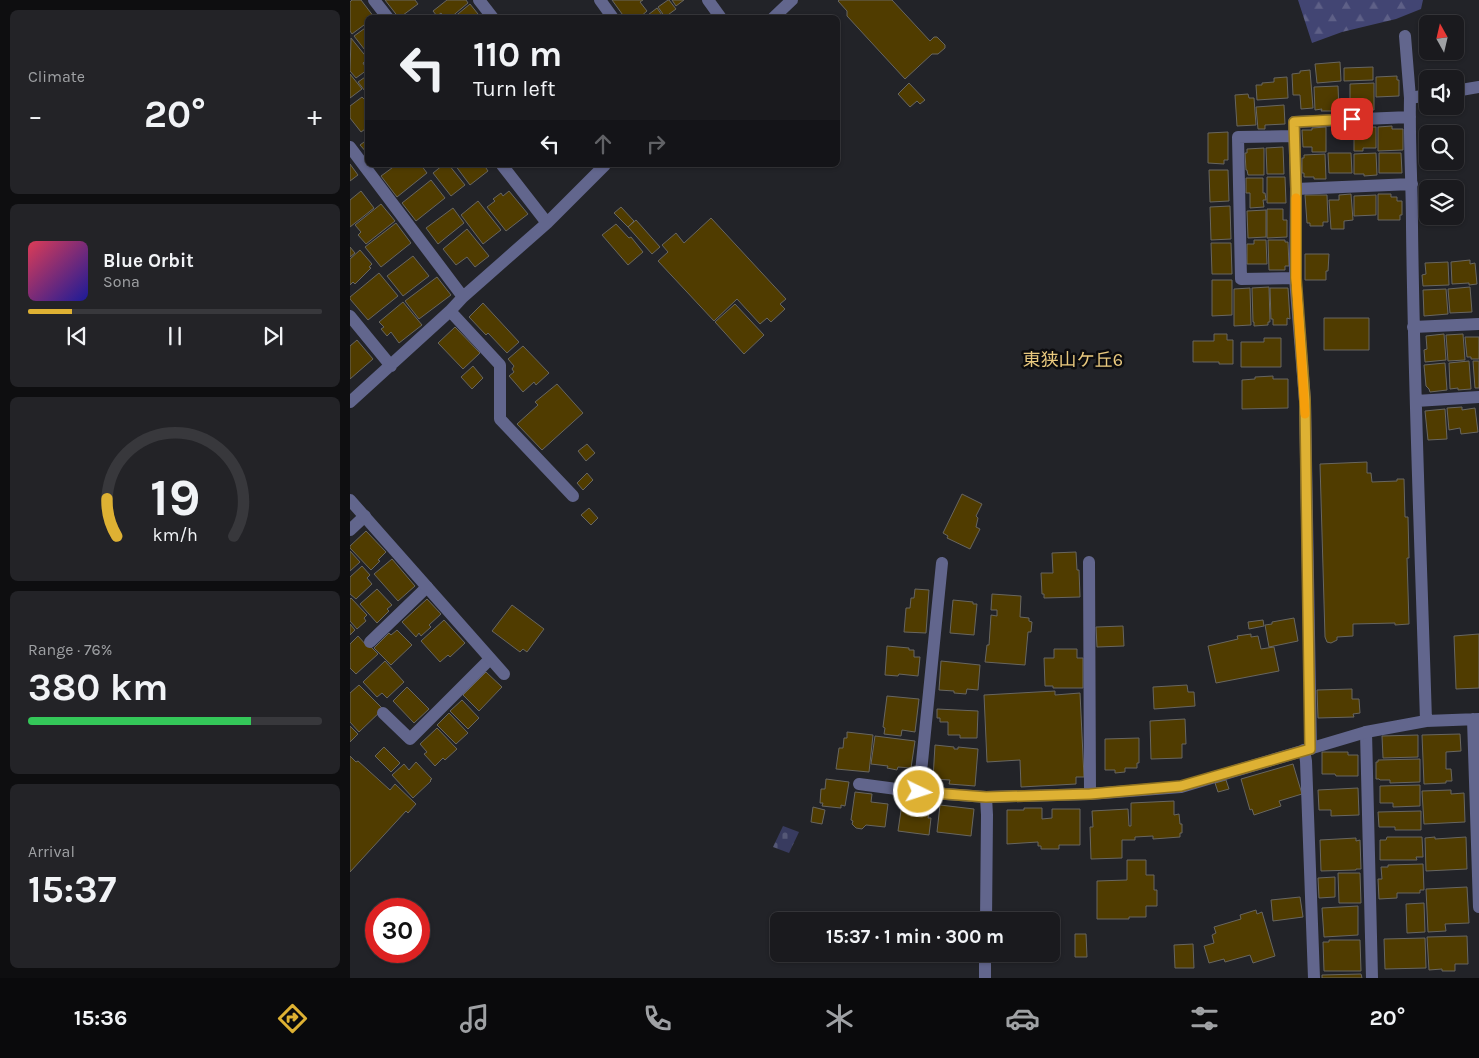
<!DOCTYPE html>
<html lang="en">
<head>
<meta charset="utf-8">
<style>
	body { margin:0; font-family:Karla,"Noto Sans JP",sans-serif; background:#232327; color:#f1f3f6; height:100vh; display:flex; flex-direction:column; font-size:19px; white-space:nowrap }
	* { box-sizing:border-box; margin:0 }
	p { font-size:16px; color:#9fa1a4 }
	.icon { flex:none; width:28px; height:28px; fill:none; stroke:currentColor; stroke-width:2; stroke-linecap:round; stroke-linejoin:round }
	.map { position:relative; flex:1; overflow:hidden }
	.details { display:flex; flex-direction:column; gap:10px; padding:10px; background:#0e0e10; width:350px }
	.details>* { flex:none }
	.guide { position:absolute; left:15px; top:15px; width:475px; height:152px; border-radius:8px; box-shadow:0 1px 4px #0004,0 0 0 1px #38383c; background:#1a1a1e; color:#f1f3f6; overflow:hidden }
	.needle { width:32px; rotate:352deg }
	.controls { position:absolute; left:1069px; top:15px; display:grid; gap:10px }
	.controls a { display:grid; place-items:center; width:45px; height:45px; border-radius:8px; background:#1a1a1e; box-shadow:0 1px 4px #0004,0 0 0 1px #38383c; font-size:25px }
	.speed { position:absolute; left:15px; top:898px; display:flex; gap:10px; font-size:25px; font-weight:700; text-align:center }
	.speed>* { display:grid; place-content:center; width:65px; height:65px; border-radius:50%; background:#1a1a1e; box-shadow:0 1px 4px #0004,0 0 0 1px #38383c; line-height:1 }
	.speed .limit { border:8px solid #d22; background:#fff; color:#111 }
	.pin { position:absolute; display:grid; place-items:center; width:42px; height:42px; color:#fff; margin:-21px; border-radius:10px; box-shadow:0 2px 8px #0006 }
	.me { position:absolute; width:55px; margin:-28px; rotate:94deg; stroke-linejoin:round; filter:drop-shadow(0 0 4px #0008) }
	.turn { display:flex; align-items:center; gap:18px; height:105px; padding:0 25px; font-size:22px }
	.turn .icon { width:65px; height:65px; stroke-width:2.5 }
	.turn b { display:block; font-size:35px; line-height:42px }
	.lanes { display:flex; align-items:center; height:48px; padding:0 25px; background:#0003; justify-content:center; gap:25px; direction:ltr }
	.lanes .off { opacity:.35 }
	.big { font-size:38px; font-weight:700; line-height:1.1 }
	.details .card { flex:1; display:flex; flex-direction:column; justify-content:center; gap:8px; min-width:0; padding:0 18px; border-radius:8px; background:#232327 }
	.details .dial { align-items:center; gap:0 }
	.dial svg { height:130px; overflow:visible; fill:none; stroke:#38383c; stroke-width:7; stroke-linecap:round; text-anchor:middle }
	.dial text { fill:#f1f3f6; stroke:none }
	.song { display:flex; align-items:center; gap:15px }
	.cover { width:60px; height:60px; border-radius:8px; background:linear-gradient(135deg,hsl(350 70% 55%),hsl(240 70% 35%)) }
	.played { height:5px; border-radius:2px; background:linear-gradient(90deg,#deb133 15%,#38383c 15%) }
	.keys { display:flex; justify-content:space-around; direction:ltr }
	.heat { display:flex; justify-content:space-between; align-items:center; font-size:28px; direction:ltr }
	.charge { height:8px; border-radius:4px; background:linear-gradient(90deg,#34c759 76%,#38383c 0) }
	.trip { position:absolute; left:420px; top:912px; width:290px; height:50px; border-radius:8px; background:#1a1a1e; box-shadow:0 1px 4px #0004,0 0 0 1px #38383c; font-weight:700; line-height:50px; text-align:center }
	.menu { display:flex; height:80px; justify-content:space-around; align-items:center; background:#0a0a0c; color:#9fa1a4 }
	.menu .icon { width:35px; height:35px }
	.menu .active { color:#deb133 }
	.menu b { font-size:22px; color:#f1f3f6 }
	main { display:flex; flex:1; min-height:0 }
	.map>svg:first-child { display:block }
	.forest { fill:url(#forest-firs) }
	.cemetery { fill:url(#cemetery-stones) }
	.building { fill:#503c00; stroke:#686660 }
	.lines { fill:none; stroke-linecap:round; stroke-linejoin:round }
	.service { stroke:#62668d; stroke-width:12 }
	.minor { stroke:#62668d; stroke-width:12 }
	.route-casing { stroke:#907321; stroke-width:12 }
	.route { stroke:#deb133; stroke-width:9 }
	.slow { stroke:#f59e0b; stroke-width:9 }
	.labels { text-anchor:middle; stroke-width:5; stroke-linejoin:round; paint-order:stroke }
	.neighbourhood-label { font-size:18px; fill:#e8c87e; stroke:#0c0c0f }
</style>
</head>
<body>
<main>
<section class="details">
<div class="card"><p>Climate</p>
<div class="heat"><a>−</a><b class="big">20°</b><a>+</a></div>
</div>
<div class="card">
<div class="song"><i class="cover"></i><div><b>Blue Orbit</b><p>Sona</p></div></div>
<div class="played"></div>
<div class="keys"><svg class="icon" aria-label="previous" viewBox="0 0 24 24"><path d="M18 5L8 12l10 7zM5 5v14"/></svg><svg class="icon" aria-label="pause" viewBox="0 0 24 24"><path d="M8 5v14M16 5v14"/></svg><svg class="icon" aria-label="next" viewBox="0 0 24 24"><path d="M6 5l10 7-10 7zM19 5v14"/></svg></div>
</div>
<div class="card dial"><svg viewBox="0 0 100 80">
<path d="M14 69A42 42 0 1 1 86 69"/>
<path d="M14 69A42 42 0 0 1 8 46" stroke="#deb133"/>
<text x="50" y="56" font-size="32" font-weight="700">19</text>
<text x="50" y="72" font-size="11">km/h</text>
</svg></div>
<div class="card"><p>Range · 76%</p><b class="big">380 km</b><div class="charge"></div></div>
<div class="card"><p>Arrival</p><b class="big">15:37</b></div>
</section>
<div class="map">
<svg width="1129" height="978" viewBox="0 0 1129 978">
	<defs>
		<pattern id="forest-firs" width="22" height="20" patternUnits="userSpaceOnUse" patternTransform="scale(1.25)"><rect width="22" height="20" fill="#424573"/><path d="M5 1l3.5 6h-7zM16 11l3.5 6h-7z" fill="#5e6087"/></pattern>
		<pattern id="cemetery-stones" width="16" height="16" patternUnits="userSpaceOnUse" patternTransform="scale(1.25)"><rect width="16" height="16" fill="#383b5f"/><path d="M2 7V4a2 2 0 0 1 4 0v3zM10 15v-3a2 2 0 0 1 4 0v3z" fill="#555876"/></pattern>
	</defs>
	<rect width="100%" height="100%" fill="#222328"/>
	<path class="forest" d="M948 0H1073L1071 9 1046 19 992 32 962 43Z"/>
	<path class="cemetery" d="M433 826 449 832 439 853 423 847Z"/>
	<path class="building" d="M2 0H11L24 17 18 18V22L2 34 0 31V2Z
		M35 0H65L68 4 49 18Z
		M97 0H116L118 3 100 18H95L91 13 87 16 83 11Z
		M262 0H293L290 2 297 11 289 18H275Z
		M318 0H319L326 9 315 17 308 7Z
		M322 0H334L326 6Z
		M489 0H542L580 41 584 37H587L595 45V48L588 54H582L555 79 497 16V11L488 1Z
		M120 4 128 14 123 18H103Z
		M307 8 314 18H294Z
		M18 26V54L4 36Z
		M1 38 18 59 13 63 17 70 6 78 0 71Z
		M990 62 991 81 967 83 965 64Z
		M1023 67V80L994 81V68Z
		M960 70 963 108 951 109 950 95H943L942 74 950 73V71Z
		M0 74 12 89 0 98Z
		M18 75V95L8 82Z
		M1047 76V80H1049V96L1026 97V77Z
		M937 77 938 98 907 100 906 85H912V83L924 82V78Z
		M559 83 575 100 570 104 567 101 560 107 548 94Z
		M1024 83V110H1008V104L1000 103V84Z
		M988 86 989 111H971L972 109 965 110 964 87Z
		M898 94 899 98H904L906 125 887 126 885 95Z
		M12 97 18 103V127L11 132 0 118V106Z
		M934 105 935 124 915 125V129H908L906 107Z
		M1042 126V129H1053V150L1028 151V127Z
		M976 127V152H962V147H953L952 130H962V128Z
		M1004 127H1026V148H1013V151H1004Z
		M878 132V160H874V164L858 163V133Z
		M18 139V154L10 145Z
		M933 147 934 174H917L916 148Z
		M914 148V175H898L897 170H896L895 153H897V149Z
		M978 153H1001L1002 173H979Z
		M1026 153 1027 175 1014 176V174H1004V154Z
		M1029 153H1051L1052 173H1029Z
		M975 154 976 179H964V177H954V173H952V158H954V155Z
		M0 164 8 175 0 181Z
		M46 165H71L77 173 47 197 31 176Z
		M93 165H99L115 185 101 196 83 173Z
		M105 165H134L138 171 120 185Z
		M859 170H878L879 201 860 202Z
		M917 177H935L936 203H917Z
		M896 178H913V193H915L916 200H913L914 207 900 208V193H896Z
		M81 180 95 198 66 221 52 203Z
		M11 191 24 208 0 227V200Z
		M159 191 178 214 156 231 137 207 145 201 143 199 151 193 153 196Z
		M1001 194 1003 220 994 221V229H981L979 200H989V195Z
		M1028 194H1041V197H1047V201H1052V215H1050V220H1028Z
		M955 195H977L978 222H973V226H960V223H957Z
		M1026 195V215L1004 216V196Z
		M128 201 151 230 133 244 111 215Z
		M31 204 45 221 16 244 8 235 11 232 5 225Z
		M880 206 881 239 861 240 860 207Z
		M271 207 284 221 278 227 264 213Z
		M103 208 114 223 88 244 76 228Z
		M917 209H933V220H937V237L917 238Z
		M916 210V237L898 238 897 211Z
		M361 218 436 299 430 304 435 309 421 322 417 318 410 324 387 299 364 321 308 261 318 252 312 245 326 233 334 243Z
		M286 220 310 247 302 254 278 227Z
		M46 223 61 243 31 267 15 247Z
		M266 224 279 238 281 237 293 252 278 265 252 235Z
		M117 229 139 256 125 267 117 257 106 265 93 249Z
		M904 240H916L917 264H897V244H904Z
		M918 240H935V242H938L939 266H935V270H919Z
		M861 243H881L882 274H862Z
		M0 247 5 253 0 257Z
		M10 250 22 264 19 267 21 268 5 284 3 282 0 285V259Z
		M955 254H979L978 271H976V280H955Z
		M63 256 79 276 53 296 37 276Z
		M1120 260V264L1125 263 1127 284 1119 285V283L1102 284 1101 262Z
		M1098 262 1099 285 1073 286 1072 275 1076 274 1075 263Z
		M29 273 48 296 18 320 0 299V297Z
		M87 277 101 295 69 319 55 301Z
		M862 280H882V315L862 316Z
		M919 287 920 322H918V325L904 326V322H903L902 288Z
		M1120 287 1122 312 1100 313 1098 289Z
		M900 288 901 325 884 326V289Z
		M920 288H938L940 319 937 318V325H923V319H921Z
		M1096 289 1098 314 1074 316 1073 290Z
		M53 302 72 325 49 343 41 332 37 336 31 329 34 327 29 322Z
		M133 303 169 342 157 353 138 333 136 335 119 317Z
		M385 304 414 335 394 354 365 322Z
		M974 318H1019V350H974Z
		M105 327 130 353 113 369 88 343Z
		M864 334H877V340H883V364H869V362H843V341H864Z
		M1094 334 1096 360 1075 362 1074 350 1077 349 1076 336Z
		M1113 334 1115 360 1098 361 1096 335Z
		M1115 337H1129V359H1121V357H1117Z
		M914 338H931V367H891V342H914Z
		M7 340 23 359 0 379V346Z
		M173 346 199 373 186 385 184 382 173 392 159 376 164 372 162 369 164 366 158 359Z
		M1119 361 1121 389 1108 390V388L1100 389 1099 363Z
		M1123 361H1129V388H1125Z
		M1095 363 1097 390 1080 392 1079 389 1076 386 1074 365Z
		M123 366 133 378 122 389 111 377Z
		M923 376V379H938V408L892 409V380L905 379V377Z
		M207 384 233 413 192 450 167 424 188 405 185 402Z
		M1112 407V410L1125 408 1128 432 1111 434 1110 428 1099 430 1097 408Z
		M1095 409 1097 439 1078 440 1075 411Z
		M237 444 245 453 236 461 228 451Z
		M1017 462V473H1021L1022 482 1047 481V479H1054L1055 517H1058L1059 558H1057L1059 624 1045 625V623L1003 624V636L987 637V640L981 643 977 642 975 637 970 464Z
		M237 473 243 480 233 490 227 483Z
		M612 494 632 504 626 516 628 518 626 527 630 529 620 549 597 538 598 536 593 533Z
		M239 508 248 518 241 525 231 515Z
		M16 531 36 552 28 560 30 561 21 570 0 548V546Z
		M0 551 10 562 0 571Z
		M726 552 727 570H729L730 597 694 598V594H692L691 573H703L702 553Z
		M42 559 65 586 48 601 24 574Z
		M12 566 20 575 17 578 22 584 6 599 0 594V577Z
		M27 589 42 605 37 609 39 611 27 623 10 604Z
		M565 589 579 590 576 633 554 632 556 608H560L561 598H564Z
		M642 594 671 596 670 617 679 618V621L682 622 681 632H678L675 665 635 662 637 645H639L641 615 647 616V610H641Z
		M1 598 17 615 14 618 16 621 7 629 0 621V599Z
		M77 599 91 614 79 625 81 627 71 636 69 633 66 637 52 622Z
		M603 600 623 602V604H627L624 635 600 633Z
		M162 605 194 629 177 652 173 649 170 652 142 631Z
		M944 618 948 641 919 647 915 625 922 624V622Z
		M94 620 115 643 100 657 98 655 90 662 71 641Z
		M913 620 914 626 899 629 898 622Z
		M0 624 5 630 0 635Z
		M773 626 774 646 747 647 746 627Z
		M47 630 62 645 41 665 24 648 39 633 41 635Z
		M901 634V637L908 636 911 649 924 647 929 671 866 683 858 646 888 639 887 636Z
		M1129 634V688L1106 689 1104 636Z
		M8 636 17 646 18 644 28 654 6 674 0 668V644Z
		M537 646 559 648V650H564V657H570L568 676 549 674 548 676 535 675Z
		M704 649H727V658H733V688H703V686H695L694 658H704Z
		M35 661 54 682 37 698 32 693 27 697 13 682Z
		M591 661 630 665 628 690 617 689 616 694 604 693V691L589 690Z
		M136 672 152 687 129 711 113 695Z
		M9 685 33 709 9 732 0 722V693Z
		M837 685 838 692H844L845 706 804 709 803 687Z
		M57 687 79 709 64 723 43 701Z
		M1002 689V699H1009L1010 713 1003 714 1004 717 968 718 967 690Z
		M705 691V695L730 693 734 777H726V784L671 787 670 760 637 762 634 695Z
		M537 696 569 699 565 732 552 730 551 736 534 734 535 728 533 727Z
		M112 700 129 718 118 729 100 711Z
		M587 709 628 711 627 738H610V735H598V722H590V718H587Z
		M99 713 118 733 106 744 87 725Z
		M835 719 836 744H832V758L801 759 800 721Z
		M0 726 8 734 0 742Z
		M87 728 107 749 95 760 93 758 85 766 74 754 77 752 70 744Z
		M497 732 523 735 519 772 486 769 489 748H493L494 738H497Z
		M1110 734 1111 751 1096 752V769H1101L1102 781H1096V783L1074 784 1072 735Z
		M1068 735V757L1033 758 1032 736Z
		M525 736 565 741 561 768 548 767 547 770 537 768 538 766 521 764Z
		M789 738V763H787V768H775V772L765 773V770H755V739Z
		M585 745 604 747V749H608V747L628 749 625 786 599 784 600 780 583 779Z
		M34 747 50 763 41 772 25 756Z
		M972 752H998V755H1008V776H986L985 774H972Z
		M0 756 6 762 8 761 40 790 45 784 66 804 58 813 56 811 0 872Z
		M1070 759V782L1040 783V780H1030L1029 779H1026V762H1028V760Z
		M66 762 82 779 80 780 81 781 63 798 42 775 54 764 59 770Z
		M943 764 952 794 929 801 931 806 904 815 902 809 900 810 891 779Z
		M476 779 499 782 495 806 491 805V808L472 806 473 803H470L471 789H475Z
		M876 780 879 789 868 792 865 783Z
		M1070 785V806L1043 807V803H1030V786Z
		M1008 788 1009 815 981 816V810H969L968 790Z
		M1101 790V794L1114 793 1115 822 1074 824 1072 791Z
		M505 792 522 794 521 802 538 804 535 827 516 825 512 829 506 828 502 824 503 821 501 820Z
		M553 797 575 800 574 811H579L578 818H581L579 835 548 831Z
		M824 801V815L829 814 830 824H832V833H830V837L803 839V836L785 837V840H772V858L741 859 740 827H743L742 811 778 809 779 826H781V803Z
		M590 805 624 809 621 836 587 832Z
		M463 807 475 810 472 824 461 822Z
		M674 808H692V819L702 818V809H730V845H709V849H691V846H688V842L657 844V810H674Z
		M1071 811V830H1045V827H1029L1028 812Z
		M1037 837H1072L1073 857H1066L1067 860H1030V840H1036Z
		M1085 837V839L1116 837 1117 869 1076 871 1075 838Z
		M1006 838V841L1010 840 1011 869H1006V870L971 871 970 840Z
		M777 860H796V875H804V890H807V906H796V917H779V919H747V881L777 880Z
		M1073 864 1074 890H1070V893H1047V898L1029 899 1028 879H1032L1031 867H1038V865Z
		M988 873H1010L1011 903H989Z
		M985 877V897L969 898 968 878Z
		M1117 887 1119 923 1095 924 1096 931 1078 932 1076 889Z
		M950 897 953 917 923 921 921 900Z
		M1074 903 1075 932 1057 933 1056 904Z
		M1008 906V935L974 937 972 908Z
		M906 910 907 914 912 912 925 956 903 963 900 955 875 962 874 959 859 963 854 946 864 943 862 935 866 933 864 927 891 919 890 915Z
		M725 934H736L737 957H725Z
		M1117 936 1118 964H1105V971H1092V969L1079 970 1077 937Z
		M1075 938 1076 968 1035 969 1034 939Z
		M979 940H1010L1011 971H974L973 942H979Z
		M843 944 844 968H825L824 945Z
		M1011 974 1012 978H972V975Z"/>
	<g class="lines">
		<path class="service" d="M129 0 143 18
			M1055 36 1060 98
			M0 530 15 516
			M20 642 77 587
			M33 713 60 739 140 659
			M1016 732 1022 978
			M954 750 956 761 964 978"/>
		<path class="minor" d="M24 0 38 18
			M250 0 263 18
			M358 0 371 18
			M423 18 442 0
			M1105 91 1129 87
			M944 136 888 137 891 279 945 278
			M0 147 113 297
			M152 165 197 223
			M946 189 1062 184
			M100 311 150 365V419L223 496
			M0 316 41 366
			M1063 327 1129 324
			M1066 401 1129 397
			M0 402 100 311 113 297 197 223 255 165
			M0 500 154 674
			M739 562 740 794
			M1123 719 1129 907
			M1076 721C1071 556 1064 392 1062 227 1062 184 1059 141 1060 98L1078 95
			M961 749 955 401 945 278 946 189 944 122 1060 117
			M509 784 569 792 636 797
			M569 792 592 563
			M636 921 637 815 636 797 740 794 831 787 1016 732 1076 721 1129 719
			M635 978V954"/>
	</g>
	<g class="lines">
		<defs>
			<path id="route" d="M569 792 636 797 740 794 831 786 960 749 955 401 946 278V189L944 122 1002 119"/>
		</defs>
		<use href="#route" class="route-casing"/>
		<use href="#route" class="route"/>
		<path class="slow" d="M946 198V278L955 414"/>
	</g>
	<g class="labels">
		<g class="neighbourhood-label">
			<text x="723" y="366">東狭山ケ丘6</text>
		</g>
	</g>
</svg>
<div class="controls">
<a><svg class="needle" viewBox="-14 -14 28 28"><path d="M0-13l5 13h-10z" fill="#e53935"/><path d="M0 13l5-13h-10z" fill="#9fa1a4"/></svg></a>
<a><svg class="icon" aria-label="sound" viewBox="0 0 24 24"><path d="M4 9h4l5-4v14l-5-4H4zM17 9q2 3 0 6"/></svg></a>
<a><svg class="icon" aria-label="search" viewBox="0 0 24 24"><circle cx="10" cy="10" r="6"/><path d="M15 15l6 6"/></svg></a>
<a><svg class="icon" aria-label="layers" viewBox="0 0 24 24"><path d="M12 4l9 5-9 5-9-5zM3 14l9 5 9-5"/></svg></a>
</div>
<div class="speed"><div class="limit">30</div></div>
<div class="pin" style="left:1002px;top:119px;background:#d93025"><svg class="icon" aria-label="arrive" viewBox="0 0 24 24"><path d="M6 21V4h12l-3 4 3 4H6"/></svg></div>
<svg class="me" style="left:569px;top:792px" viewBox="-20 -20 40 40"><circle r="17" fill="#deb133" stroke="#fff" stroke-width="3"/><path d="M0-11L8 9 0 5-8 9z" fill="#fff"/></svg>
<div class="trip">15:37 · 1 min · 300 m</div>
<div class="guide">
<div class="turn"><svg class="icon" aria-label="left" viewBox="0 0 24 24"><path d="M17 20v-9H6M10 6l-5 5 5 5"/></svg><div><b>110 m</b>Turn left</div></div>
<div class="lanes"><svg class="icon" aria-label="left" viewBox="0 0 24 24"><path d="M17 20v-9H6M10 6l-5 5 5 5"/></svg><svg class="icon off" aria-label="ahead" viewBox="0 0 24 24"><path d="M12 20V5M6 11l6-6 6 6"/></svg><svg class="icon off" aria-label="right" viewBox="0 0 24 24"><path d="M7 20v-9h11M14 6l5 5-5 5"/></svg></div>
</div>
</div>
</main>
<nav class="menu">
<b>15:36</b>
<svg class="icon active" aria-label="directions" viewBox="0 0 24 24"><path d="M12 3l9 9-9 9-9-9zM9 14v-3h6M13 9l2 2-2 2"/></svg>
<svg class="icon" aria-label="music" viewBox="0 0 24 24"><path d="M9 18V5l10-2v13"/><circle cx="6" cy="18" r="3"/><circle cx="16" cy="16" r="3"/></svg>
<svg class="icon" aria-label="phone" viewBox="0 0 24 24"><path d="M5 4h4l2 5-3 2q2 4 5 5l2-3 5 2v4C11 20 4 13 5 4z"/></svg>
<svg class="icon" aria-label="climate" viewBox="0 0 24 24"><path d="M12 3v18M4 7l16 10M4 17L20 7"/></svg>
<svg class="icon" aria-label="car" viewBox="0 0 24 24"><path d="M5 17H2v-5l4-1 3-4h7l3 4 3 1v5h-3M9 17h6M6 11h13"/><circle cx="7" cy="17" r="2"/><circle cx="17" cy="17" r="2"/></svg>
<svg class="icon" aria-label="filters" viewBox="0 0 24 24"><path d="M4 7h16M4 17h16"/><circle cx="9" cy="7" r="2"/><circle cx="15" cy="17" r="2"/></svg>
<b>20°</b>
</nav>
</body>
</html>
